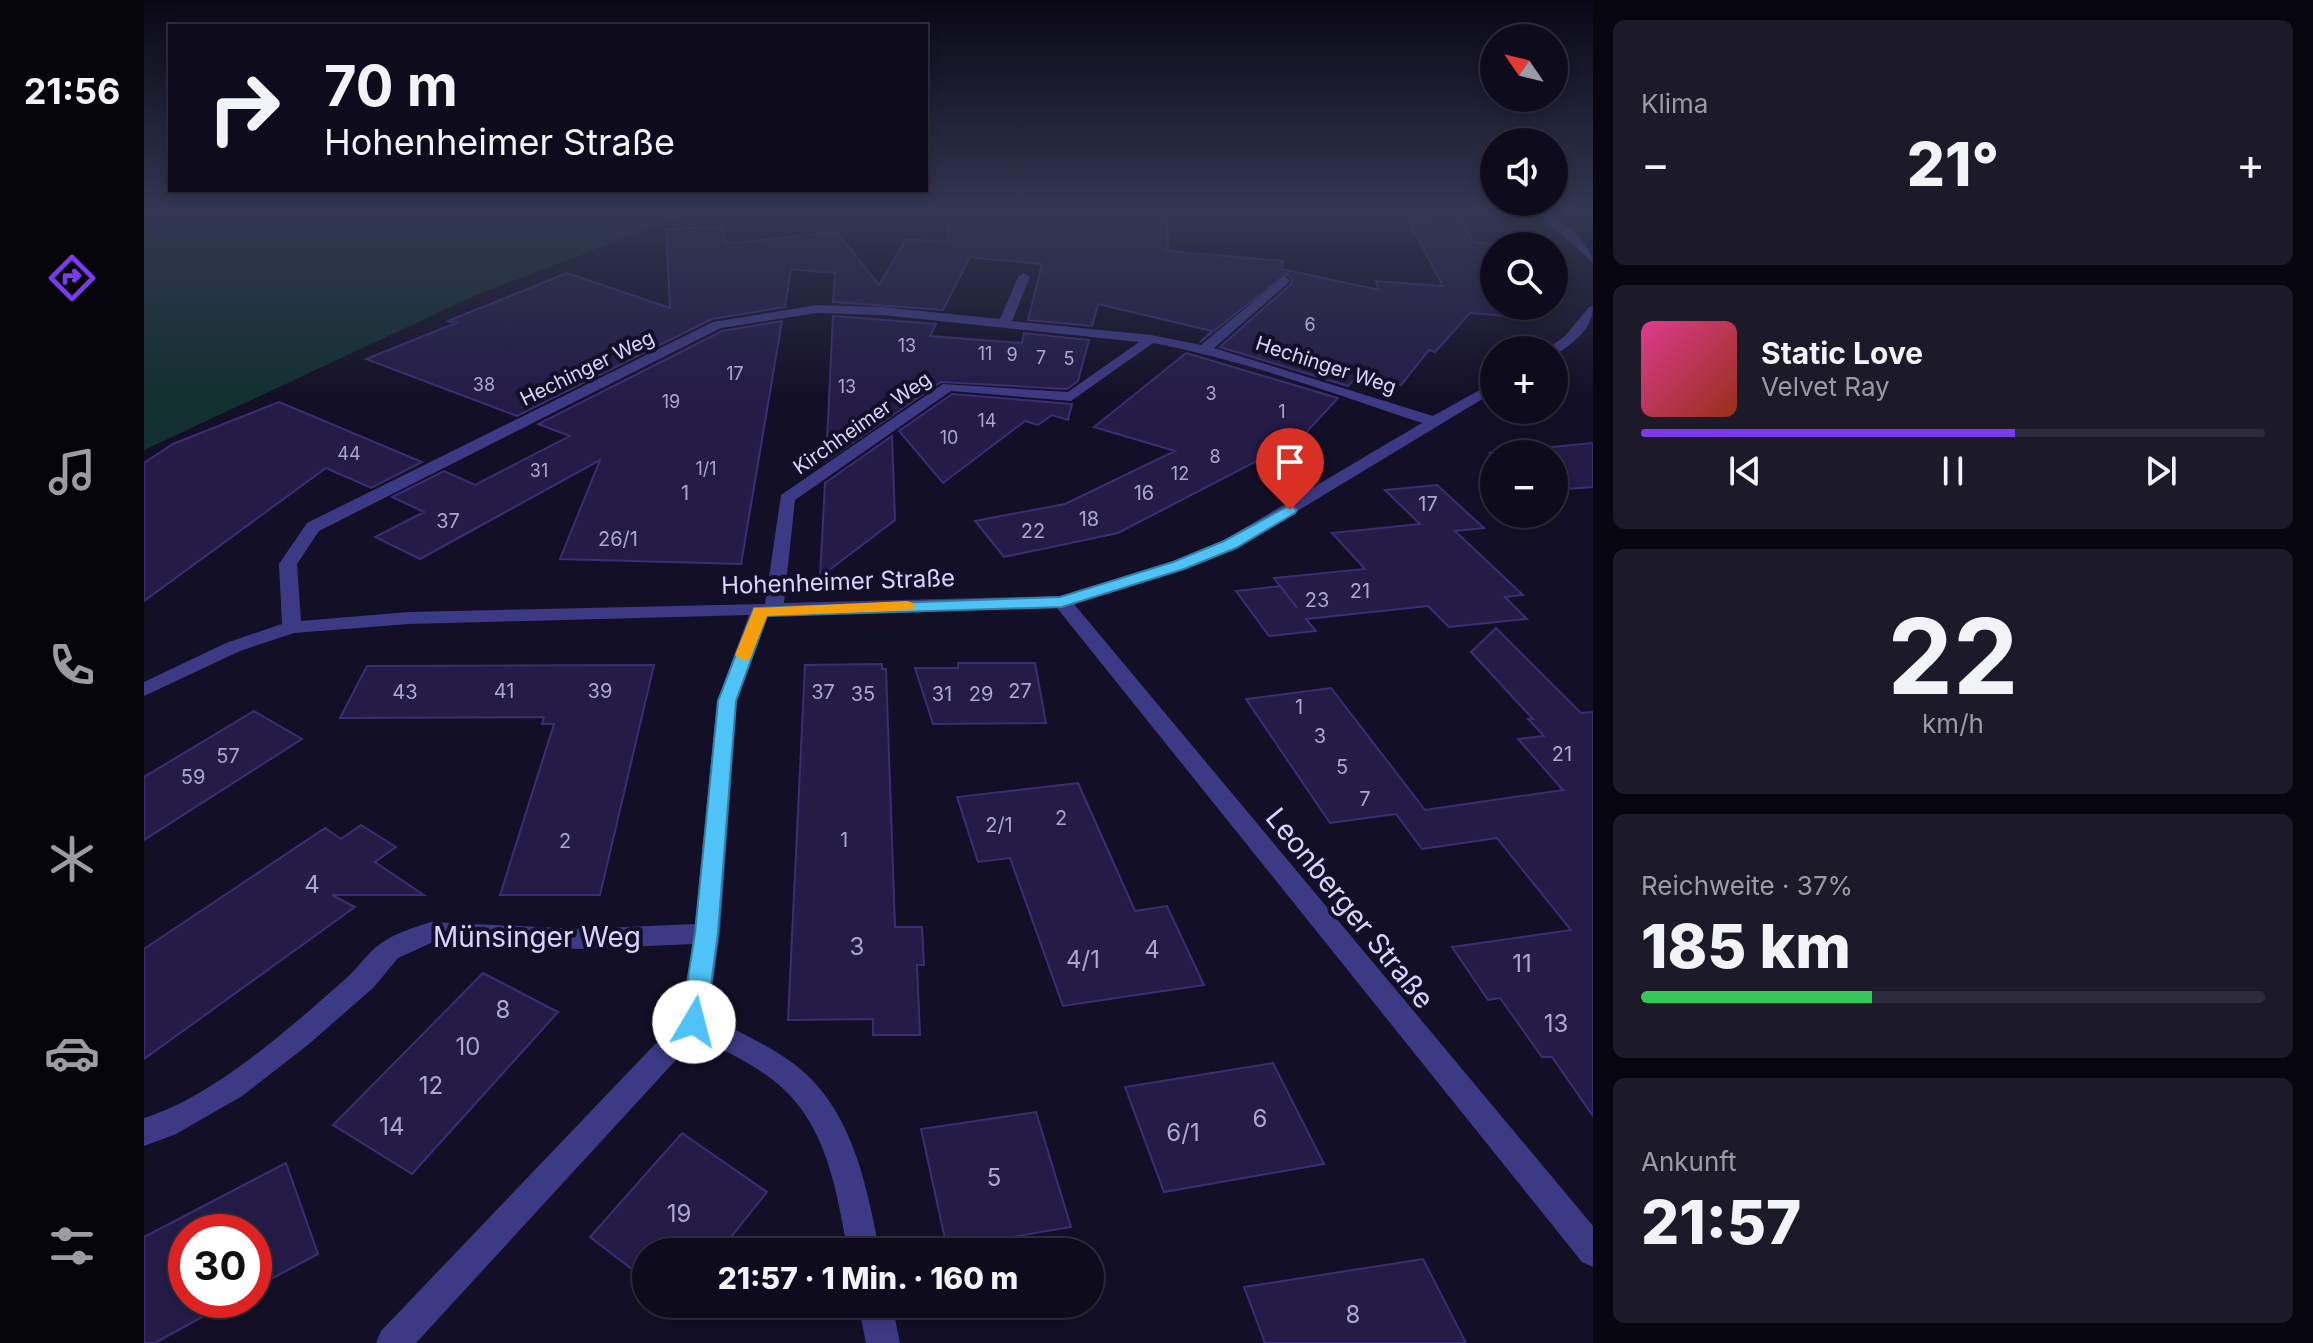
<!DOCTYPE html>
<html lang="de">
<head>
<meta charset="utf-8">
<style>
	body { margin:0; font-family:Inter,sans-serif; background:#1c1929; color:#f1f3f6; height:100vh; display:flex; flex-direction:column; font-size:30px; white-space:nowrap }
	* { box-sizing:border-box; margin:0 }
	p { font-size:26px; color:#9b9ba3 }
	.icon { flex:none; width:44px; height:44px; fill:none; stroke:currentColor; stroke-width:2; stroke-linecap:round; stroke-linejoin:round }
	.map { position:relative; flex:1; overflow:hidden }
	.drawer { display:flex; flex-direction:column; gap:20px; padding:20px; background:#08060f; width:720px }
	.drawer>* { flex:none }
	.banner { position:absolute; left:24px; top:24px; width:760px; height:168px; border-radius:0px; box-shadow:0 4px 12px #0003,0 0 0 2px #2e2b3b; background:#0e0b1c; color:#f1f3f6; overflow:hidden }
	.needle { width:52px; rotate:305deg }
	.controls { position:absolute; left:1336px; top:24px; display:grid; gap:16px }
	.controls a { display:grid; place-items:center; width:88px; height:88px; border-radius:50%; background:#0e0b1c; box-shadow:0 4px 12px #0003,0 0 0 2px #2e2b3b; font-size:40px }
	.speed { position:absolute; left:24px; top:1214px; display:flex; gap:16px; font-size:40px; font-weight:700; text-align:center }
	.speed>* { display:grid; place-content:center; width:104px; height:104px; border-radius:50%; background:#0e0b1c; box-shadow:0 4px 12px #0003,0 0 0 2px #2e2b3b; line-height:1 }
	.speed .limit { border:12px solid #d22; background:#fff; color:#111 }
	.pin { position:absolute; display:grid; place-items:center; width:68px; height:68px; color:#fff; margin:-82px -34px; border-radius:50% 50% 50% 0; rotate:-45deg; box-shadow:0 0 8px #0007 }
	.pin .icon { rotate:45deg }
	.me { position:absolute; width:88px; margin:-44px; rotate:8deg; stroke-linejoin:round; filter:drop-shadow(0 0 6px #0008) }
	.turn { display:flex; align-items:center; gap:28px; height:168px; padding:0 24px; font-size:36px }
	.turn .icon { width:104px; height:104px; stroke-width:2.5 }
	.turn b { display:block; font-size:56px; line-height:68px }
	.big { font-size:60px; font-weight:800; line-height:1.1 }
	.drawer .tile { flex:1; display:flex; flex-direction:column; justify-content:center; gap:12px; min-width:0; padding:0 28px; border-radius:12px; background:#1c1929 }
	.drawer .dial { align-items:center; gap:0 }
	.dial b { font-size:104px; line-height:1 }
	.song { display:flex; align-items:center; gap:24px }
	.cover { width:96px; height:96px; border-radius:12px; background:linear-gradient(135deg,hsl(330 70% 55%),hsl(10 70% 35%)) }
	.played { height:8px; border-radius:4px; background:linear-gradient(90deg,#7c3aed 60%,#2e2b3b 60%) }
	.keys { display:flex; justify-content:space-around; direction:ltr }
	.heat { display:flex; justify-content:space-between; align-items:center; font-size:44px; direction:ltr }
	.charge { height:12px; border-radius:6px; background:linear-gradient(90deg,#34c759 37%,#2e2b3b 0) }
	.trip { position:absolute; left:488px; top:1238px; width:472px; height:80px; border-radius:40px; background:#0e0b1c; box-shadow:0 4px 12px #0003,0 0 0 2px #2e2b3b; font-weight:800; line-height:80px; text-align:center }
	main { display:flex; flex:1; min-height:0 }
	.tab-bar { display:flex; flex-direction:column; width:144px; justify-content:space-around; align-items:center; background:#06040b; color:#9b9ba3 }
	.tab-bar .icon { width:56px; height:56px }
	.tab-bar .current { color:#7c3aed }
	.tab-bar b { font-size:36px; color:#f1f3f6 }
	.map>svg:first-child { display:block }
	.green { fill:#12302f }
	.building { fill:#241b47; stroke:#3b2d73; stroke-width:2 }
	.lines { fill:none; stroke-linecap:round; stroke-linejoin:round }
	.street { fill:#3d3a85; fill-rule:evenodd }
	.route { fill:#4fc3f7; stroke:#337fa1; stroke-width:2 }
	.slow { fill:#f59e0b }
	.labels { text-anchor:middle; stroke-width:8; stroke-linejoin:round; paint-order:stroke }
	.far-number-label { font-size:18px; fill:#aca6d1 }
	.far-street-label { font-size:20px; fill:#d9d4ff; stroke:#130f26 }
	.number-label { font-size:20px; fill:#aca6d1 }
	.street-label { font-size:24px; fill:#d9d4ff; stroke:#130f26 }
	.near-number-label { font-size:24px; fill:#aca6d1 }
	.near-street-label { font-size:28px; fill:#d9d4ff; stroke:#130f26 }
</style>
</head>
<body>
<main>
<nav class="tab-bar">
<b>21:56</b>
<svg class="icon current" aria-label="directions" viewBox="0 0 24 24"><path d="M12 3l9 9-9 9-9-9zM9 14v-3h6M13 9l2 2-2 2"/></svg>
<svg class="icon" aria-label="music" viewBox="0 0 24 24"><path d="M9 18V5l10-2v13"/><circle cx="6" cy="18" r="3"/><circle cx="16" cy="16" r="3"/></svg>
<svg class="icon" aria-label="phone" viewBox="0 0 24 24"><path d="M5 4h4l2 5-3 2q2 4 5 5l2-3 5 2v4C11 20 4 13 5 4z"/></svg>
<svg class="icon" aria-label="climate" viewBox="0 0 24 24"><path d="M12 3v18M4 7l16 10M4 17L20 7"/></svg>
<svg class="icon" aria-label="car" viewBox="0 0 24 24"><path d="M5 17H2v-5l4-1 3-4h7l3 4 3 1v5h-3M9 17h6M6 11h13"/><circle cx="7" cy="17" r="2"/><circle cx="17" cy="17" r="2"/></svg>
<svg class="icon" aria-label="filters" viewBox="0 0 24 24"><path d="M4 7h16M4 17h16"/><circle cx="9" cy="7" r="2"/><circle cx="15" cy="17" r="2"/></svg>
</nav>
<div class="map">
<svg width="1449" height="1343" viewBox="0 0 1449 1343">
	<rect width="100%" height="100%" fill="#130f26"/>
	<path class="green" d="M0 211H492L539 216 332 295 0 450Z"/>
	<path class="building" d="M805 211H1023L1024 251 1139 261 1138 269 1235 290 1232 281 1299 286 1264 219 1318 222 1330 242 1358 246H1350V306H1383L1389 318 1326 313 1291 352 1285 350 1257 385 1215 374 1204 386 1076 347 1146 285 1149 279 1142 274 1056 342 1068 331 954 304 948 326 884 320 898 264 826 257 799 310 689 302 691 273 647 269 641 307 568 319 373 416 222 359 312 323 304 321 423 273 526 308 522 229 579 227 582 244 693 232 735 285 762 239 804 242Z
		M689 316 792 324 786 336 878 343 880 333 945 340 934 381 923 389 797 382 682 461Z
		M638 321 597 564 416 559 456 460 276 559 231 537 280 512 248 497 300 471 331 485 426 436 394 424 578 331Z
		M1042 353 1194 398 1157 438 974 533 860 557 831 521 921 504 1031 451 950 427Z
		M808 394 927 404H928L924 420 908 415 894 425 881 421 799 483 755 431Z
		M135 402 278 462 227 488 182 468 0 601V463L29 444Z
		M748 436 751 520 676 577 681 483Z
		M1449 443V487L1410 490V454L1350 456 1346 453Z
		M1293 485 1340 528 1311 531 1379 595 1361 597 1383 619 1305 627 1284 606 1162 619 1172 631 1125 636 1092 591 1136 586 1153 608 1130 578 1221 569 1188 533 1276 524 1241 490Z
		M1352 628 1437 713 1449 712V1116L1408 1057H1398L1356 998 1344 1000 1308 947 1427 930 1353 838 1278 849 1252 814 1186 823 1102 699 1187 688 1281 810 1419 790 1374 739 1400 736 1384 719H1389L1327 652Z
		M814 663H891L902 723 789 724 771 668H814Z
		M738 664V669H742L751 927H778L780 965H773L776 1035H729V1019L644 1020 661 665Z
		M510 665 456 895H356L410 724H398L400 717 196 718 223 666Z
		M110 711 158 739 0 840V777Z
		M934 783 991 911 1023 906 1060 985 919 1006 866 858 834 862 813 797Z
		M217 825 252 847 231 862 280 895H188L211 907 0 1059V949L181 828 197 839Z
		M339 973 414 1012 268 1174 189 1125Z
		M1129 1063 1180 1164 1020 1192 981 1087Z
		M892 1112 927 1227 803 1248 777 1129Z
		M538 1133 623 1192 575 1252H502V1280L446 1237Z
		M142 1163 174 1254 110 1288V1232H42V1300H89L11 1343H0V1237Z
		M1279 1259 1322 1343H1121L1100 1287Z"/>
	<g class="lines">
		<path class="street" d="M1391 211C1410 211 1449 244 1449 263Z
			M880 273 886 277 868 321 1007 335 1057 345 1140 276 1146 280 1144 283 1070 348 1289 416 1350 382V392L1092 548 1041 569 930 604 1449 1226V1267L1438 1262 913 608 624 615 593 701 576 933 564 1016C592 1031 621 1043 646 1061 708 1105 722 1183 736 1252H704C692 1189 683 1122 629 1080 606 1062 579 1050 553 1037L272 1343H232L237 1331 537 1017 549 944 437 949 289 942 254 958 230 987 165 1044 98 1096 32 1134 0 1146V1118C69 1097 143 1030 197 983 211 972 222 954 236 944 249 934 271 927 287 922L437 929 551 924 573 701 605 615 265 624 150 633 96 651 0 696V682L82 643 138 624 135 564 163 523 569 322 673 305 738 307 856 319 874 277ZM673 313 738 315 995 342 924 392 799 384 637 495 621 604 265 612 157 621 153 564 175 531 577 328ZM1009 343C1102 361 1189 393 1278 423L1080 540 1029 561 917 596 640 603 651 500 807 391 927 401Z
			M1449 306C1449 328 1431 342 1414 353L1402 350 1421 336 1445 307Z
			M714 1304H748L756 1343H722Z"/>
	</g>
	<linearGradient id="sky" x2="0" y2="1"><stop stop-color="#0a0815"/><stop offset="0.53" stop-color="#333752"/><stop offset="1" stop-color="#333752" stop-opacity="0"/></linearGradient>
	<rect width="1449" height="399" fill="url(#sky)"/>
	<path class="route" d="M1146 505 1153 510 1151 513 1092 548 1040 569 918 607 623 616 592 701 574 933 562 1022 558 1030 550 1033 541 1030 537 1022 551 933 574 701 610 608 916 597 1029 562 1080 541Z"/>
	<path class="slow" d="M763 601 769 603 771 606 769 610 623 616 606 659 600 661 591 655 610 608Z"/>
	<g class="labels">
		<g class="far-number-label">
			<text x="1166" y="331">6</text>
			<text x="763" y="352">13</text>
			<text x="841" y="360">11</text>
			<text x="868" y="361">9</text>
			<text x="897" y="364">7</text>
			<text x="925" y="365">5</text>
			<text x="591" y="380">17</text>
			<text x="340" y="391">38</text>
			<text x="703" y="393">13</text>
			<text x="1067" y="400">3</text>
			<text x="527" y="408">19</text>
			<text x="1138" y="418">1</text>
			<text x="843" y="427">14</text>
			<text x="805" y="444">10</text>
			<text x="205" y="460">44</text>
			<text x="1071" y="463">8</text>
			<text x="562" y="475">1/1</text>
			<text x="395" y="477">31</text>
			<text x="1036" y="480">12</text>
		</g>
		<g class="far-street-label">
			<text transform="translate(1182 365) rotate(18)" y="7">Hechinger Weg</text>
			<text transform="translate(443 368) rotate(-26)" y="7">Hechinger Weg</text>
			<text transform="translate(718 423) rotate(-35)" y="7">Kirchheimer Weg</text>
		</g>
		<g class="number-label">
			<text x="541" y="500">1</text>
			<text x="1000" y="500">16</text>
			<text x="1284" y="511">17</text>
			<text x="945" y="526">18</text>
			<text x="304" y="528">37</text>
			<text x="889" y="538">22</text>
			<text x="474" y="546">26/1</text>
			<text x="1216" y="598">21</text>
			<text x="1173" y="607">23</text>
			<text x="360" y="698">41</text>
			<text x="456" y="698">39</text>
			<text x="876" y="698">27</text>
			<text x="261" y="699">43</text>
			<text x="679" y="699">37</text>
			<text x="719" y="701">35</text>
			<text x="798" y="701">31</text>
			<text x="837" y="701">29</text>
			<text x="1155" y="714">1</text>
			<text x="1176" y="743">3</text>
			<text x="1418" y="761">21</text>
			<text x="84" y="763">57</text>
			<text x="1198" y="774">5</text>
			<text x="49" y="784">59</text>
			<text x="1221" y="806">7</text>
			<text x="917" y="825">2</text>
			<text x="855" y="832">2/1</text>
			<text x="700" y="847">1</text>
			<text x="421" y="848">2</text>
		</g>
		<g class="street-label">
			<text transform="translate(694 582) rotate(-2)" y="8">Hohenheimer Straße</text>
		</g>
		<g class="near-number-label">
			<text x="168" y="893">4</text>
			<text x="713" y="955">3</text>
			<text x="1008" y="958">4</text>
			<text x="939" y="968">4/1</text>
			<text x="1378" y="972">11</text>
			<text x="359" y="1018">8</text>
			<text x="1412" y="1032">13</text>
			<text x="324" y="1055">10</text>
			<text x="287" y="1094">12</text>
			<text x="1116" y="1127">6</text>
			<text x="248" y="1135">14</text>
			<text x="1039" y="1141">6/1</text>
			<text x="850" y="1186">5</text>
			<text x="535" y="1222">19</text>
			<text x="1209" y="1323">8</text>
		</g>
		<g class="near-street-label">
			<text transform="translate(1206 908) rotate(51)" y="10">Leonberger Straße</text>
			<text x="393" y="947">Münsinger Weg</text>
		</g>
	</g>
</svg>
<div class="controls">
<a><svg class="needle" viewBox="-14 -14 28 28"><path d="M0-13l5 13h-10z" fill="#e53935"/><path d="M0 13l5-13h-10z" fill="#9b9ba3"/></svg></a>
<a><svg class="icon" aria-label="sound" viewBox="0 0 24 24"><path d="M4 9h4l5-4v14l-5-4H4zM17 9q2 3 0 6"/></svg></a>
<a><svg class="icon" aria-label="search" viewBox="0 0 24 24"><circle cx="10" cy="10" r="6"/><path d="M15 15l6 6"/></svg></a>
<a>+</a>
<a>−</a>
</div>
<div class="speed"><div class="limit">30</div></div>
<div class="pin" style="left:1146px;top:510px;background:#d93025"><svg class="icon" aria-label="arrive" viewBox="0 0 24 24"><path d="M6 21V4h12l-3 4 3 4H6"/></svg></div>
<svg class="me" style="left:550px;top:1022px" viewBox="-20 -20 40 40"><circle r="19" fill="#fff"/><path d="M0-13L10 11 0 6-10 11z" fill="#4fc3f7"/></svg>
<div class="trip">21:57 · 1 Min. · 160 m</div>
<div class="banner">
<div class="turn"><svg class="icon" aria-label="right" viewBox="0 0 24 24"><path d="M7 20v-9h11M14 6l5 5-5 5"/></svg><div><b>70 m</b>Hohenheimer Straße</div></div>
</div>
</div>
<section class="drawer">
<div class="tile"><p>Klima</p>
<div class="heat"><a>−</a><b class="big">21°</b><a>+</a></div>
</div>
<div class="tile">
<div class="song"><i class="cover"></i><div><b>Static Love</b><p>Velvet Ray</p></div></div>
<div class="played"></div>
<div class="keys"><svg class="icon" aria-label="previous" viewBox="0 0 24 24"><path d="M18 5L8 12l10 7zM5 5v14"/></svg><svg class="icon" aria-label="pause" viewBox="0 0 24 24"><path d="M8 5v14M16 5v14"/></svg><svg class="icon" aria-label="next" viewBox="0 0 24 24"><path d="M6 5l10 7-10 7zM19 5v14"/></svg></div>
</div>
<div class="tile dial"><b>22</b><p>km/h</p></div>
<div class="tile"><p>Reichweite · 37%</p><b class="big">185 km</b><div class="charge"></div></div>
<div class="tile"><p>Ankunft</p><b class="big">21:57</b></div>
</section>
</main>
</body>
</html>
